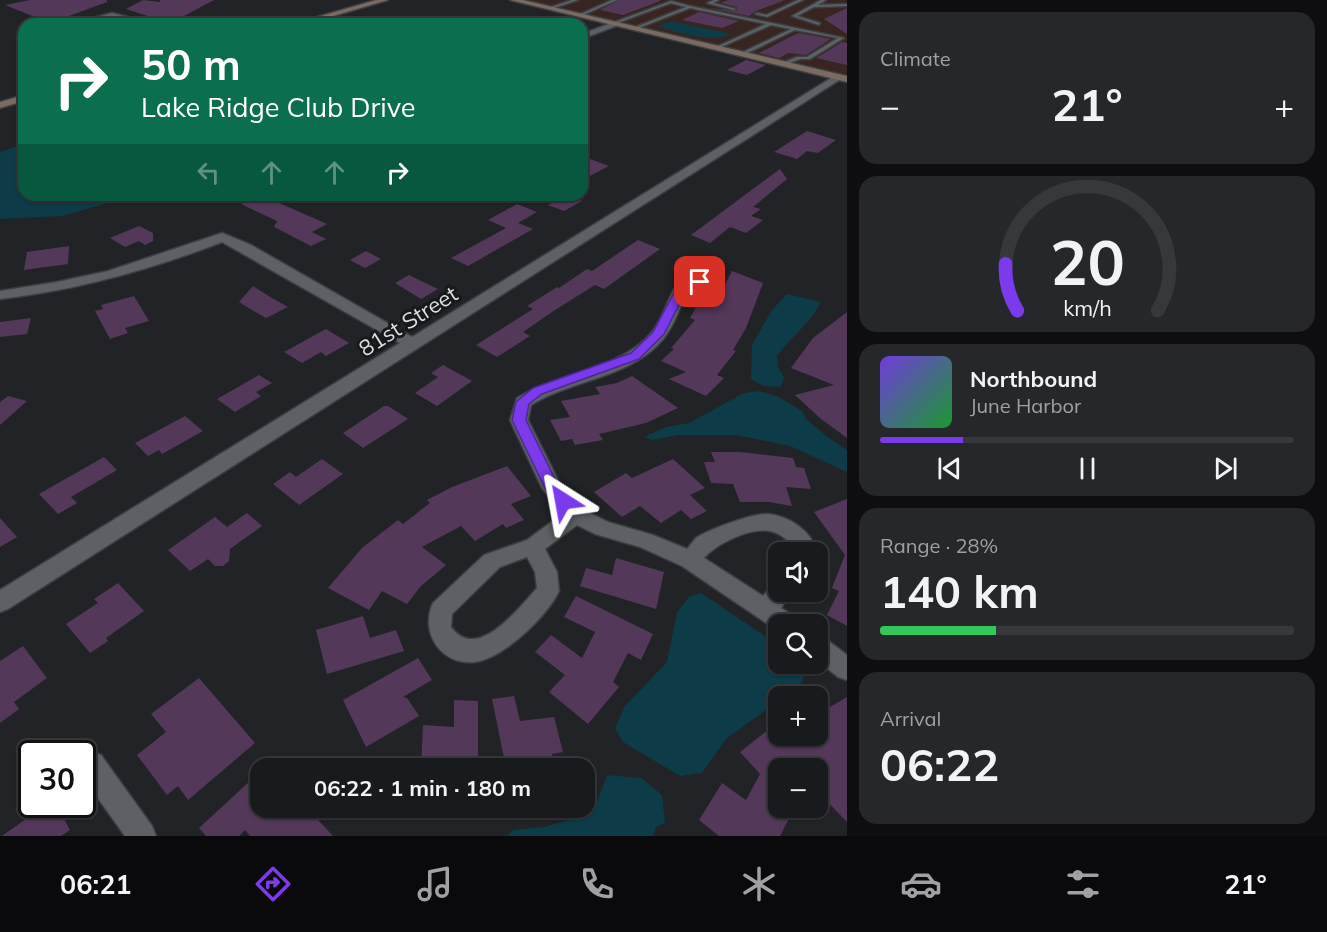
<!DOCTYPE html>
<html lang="en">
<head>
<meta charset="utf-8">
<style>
	body { margin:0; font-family:Mulish,sans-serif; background:#26272a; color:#f1f3f6; height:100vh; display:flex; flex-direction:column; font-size:22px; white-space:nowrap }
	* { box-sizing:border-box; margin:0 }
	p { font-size:20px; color:#9fa1a4 }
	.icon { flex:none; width:33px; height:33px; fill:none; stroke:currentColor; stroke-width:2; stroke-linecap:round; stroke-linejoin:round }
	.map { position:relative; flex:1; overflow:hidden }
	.details { display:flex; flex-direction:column; gap:12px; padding:12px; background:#0e0e10; width:480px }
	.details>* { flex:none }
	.guide { position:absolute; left:18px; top:18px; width:570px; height:183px; border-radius:18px; box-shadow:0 2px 4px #0004,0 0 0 2px #37383b; background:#0b6e4f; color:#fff; overflow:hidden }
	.fabs { position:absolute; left:768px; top:542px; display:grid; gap:12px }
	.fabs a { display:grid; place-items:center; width:60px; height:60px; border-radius:12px; background:#191a1d; box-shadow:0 2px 4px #0004,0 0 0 2px #37383b; font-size:30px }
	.speed { position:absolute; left:18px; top:740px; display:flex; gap:12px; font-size:30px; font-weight:700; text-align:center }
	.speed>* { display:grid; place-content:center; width:78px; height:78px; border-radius:50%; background:#191a1d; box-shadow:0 2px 4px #0004,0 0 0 2px #37383b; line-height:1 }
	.speed .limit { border:3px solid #111; border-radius:9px; background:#fff; color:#111 }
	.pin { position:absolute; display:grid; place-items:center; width:51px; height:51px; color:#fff; margin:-26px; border-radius:12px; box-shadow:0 3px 9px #0006 }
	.me { position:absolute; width:66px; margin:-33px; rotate:326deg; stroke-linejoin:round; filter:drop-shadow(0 0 4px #0008) }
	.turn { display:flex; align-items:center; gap:21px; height:126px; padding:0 24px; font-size:27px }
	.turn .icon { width:78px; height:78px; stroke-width:2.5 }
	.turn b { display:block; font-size:42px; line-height:51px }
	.lanes { display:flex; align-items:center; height:57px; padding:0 24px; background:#0003; justify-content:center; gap:30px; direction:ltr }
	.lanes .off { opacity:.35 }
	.big { font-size:45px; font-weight:700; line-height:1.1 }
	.details .card { flex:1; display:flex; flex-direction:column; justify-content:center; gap:9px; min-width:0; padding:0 21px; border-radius:18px; background:#26272a }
	.details .dial { align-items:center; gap:0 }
	.dial svg { height:156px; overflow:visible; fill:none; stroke:#37383b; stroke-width:7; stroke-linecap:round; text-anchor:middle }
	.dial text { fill:#f1f3f6; stroke:none }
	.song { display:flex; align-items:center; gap:18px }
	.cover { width:72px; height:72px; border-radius:9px; background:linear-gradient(135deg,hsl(260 70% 55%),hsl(130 70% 35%)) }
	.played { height:6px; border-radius:3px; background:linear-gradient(90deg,#7c3aed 20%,#37383b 20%) }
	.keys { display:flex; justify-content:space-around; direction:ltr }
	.heat { display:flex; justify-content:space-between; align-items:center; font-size:33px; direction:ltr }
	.charge { height:9px; border-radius:4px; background:linear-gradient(90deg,#34c759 28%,#37383b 0) }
	.trip { position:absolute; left:250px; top:758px; width:345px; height:60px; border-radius:18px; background:#191a1d; box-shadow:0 2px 4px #0004,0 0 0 2px #37383b; font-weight:700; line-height:60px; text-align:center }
	.tab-bar { display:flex; height:96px; justify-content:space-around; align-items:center; background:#0a0a0c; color:#9fa1a4 }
	.tab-bar .icon { width:42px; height:42px }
	.tab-bar .on { color:#7c3aed }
	.tab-bar b { font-size:27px; color:#f1f3f6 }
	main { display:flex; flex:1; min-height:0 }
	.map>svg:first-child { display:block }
	.industrial { fill:#382521 }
	.water { fill:#0d3b48 }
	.building { fill:#54385a }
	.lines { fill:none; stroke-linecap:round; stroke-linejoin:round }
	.lane-casing { stroke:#3c3f41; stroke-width:3 }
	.street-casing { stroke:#3c3f41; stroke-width:3 }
	.secondary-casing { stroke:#3c3f41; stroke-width:3 }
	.lane { fill:#5d6064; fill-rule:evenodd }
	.street { fill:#5d6064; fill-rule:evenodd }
	.secondary { fill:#7b6a62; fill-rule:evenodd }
	.route { fill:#7c3aed; stroke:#51269a; stroke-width:1.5 }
	.labels { text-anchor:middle; stroke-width:6; stroke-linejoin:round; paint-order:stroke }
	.street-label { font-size:22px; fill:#dcdee0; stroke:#171a1d }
</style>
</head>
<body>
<main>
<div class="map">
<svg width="847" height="836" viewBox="0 0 847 836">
	<rect width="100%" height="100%" fill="#212327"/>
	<path class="industrial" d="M520 0H847V77Z"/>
	<path class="water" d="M671 21 731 34C716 44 675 32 658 26Z
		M24 144V195H136L63 216 0 219V152Z
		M787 294 821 302C811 323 791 336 777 356L778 367 784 378 781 387 763 386 751 379 752 345 772 310Z
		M760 391 779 397 802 411 806 419 829 438 847 450V472L790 446 736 435H678L653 440 644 437 666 427 689 423 744 393Z
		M701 593 778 645V663H796L805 673C802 686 793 696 778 696V701L726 739 702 773 680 776 623 742 615 728 625 706 667 662 677 612 690 596Z
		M607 775 641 778 662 795 665 823 656 827 653 836H507L513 830 544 827 584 816 597 802Z"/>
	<path class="building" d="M30 0H107V2L50 23 5 5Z
		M143 0 160 2V0H214L182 17 163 21 126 9Z
		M619 0H660V1L623 15 600 10Z
		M728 0H785L756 11 749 16 710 8 737 11V7L721 3Z
		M847 8V34L824 19Z
		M699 12 739 21 722 28 682 20Z
		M798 33 831 39 806 55 788 53 779 58 759 53Z
		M842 42 847 43V65L816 58Z
		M746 60 766 65 747 75 727 70Z
		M807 131 836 140 818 153 807 151 797 159 774 152Z
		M582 156 609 166 582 180Z
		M780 169 787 179 753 207 761 209 751 216 763 220 746 233 730 227 710 243 691 235Z
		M261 195 327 224 312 232 326 239 311 246 274 227 277 221 241 204Z
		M566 195 582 201 564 211 548 205Z
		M517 204 537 212 518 223 533 229 468 266 451 258 506 228 488 220Z
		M139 226 153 233V241L145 245 139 241 125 247 110 238Z
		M638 240 660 249 604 289 595 285 552 312 523 332 530 336 497 357 476 345 533 309 527 306 557 287 559 288 587 269 592 271Z
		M69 246 68 264 24 270 27 252Z
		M366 251 381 259 365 268 350 260Z
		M732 271 763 283 746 328 733 350 736 351 717 375 724 378 706 396 669 379 686 372 661 361 674 349 671 348 695 320 690 318 700 300 714 304Z
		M409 275 438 289 421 299 395 283Z
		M253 286 272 298 288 307 266 318 252 310 239 302Z
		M134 296 149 321 125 328 128 333 110 339 95 311 103 309 101 305Z
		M847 312V438L821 419 795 395 834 385 791 368 813 338Z
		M31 318 27 334 0 337V322Z
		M326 329 349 343 326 356 321 352 302 363 284 352Z
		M443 365 472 381 437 406 415 393 438 377 431 373Z
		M259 375 272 383 256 392 261 396 235 412 217 399Z
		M632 376 678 408 646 423 599 434 603 440 575 445 572 439 561 441 550 420 570 417 561 401 600 394 595 387 617 383Z
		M8 396 27 401 0 425V402Z
		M384 406H388L408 419 363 448 343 433Z
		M185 416 203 431 162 454 159 450 148 456 135 443Z
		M711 452H740L793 458 796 467 804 468 811 489 786 487 792 506 769 502H740L733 484 711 483 704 462H715Z
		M104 457 117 470 71 497 77 503 58 514 39 494Z
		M322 459 343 474 299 505 273 484 290 472 296 477Z
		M673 459 705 488 690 495 707 511 691 519 681 510 661 523 640 506 622 517 594 492 626 473 632 478Z
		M507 466 531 496 511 504 524 520 506 528 503 524 475 541 461 526 422 547 446 565 420 587 407 604 382 591 369 610 328 588 362 548 398 520 403 524 430 503 427 500 452 487Z
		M847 499V626L827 615 839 591 832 588 845 555 814 512Z
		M247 513 262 526 230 549 229 561 223 566H215L208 559 190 571 168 550 215 517 227 527Z
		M0 518 17 537 0 547Z
		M616 558 664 572 656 609 580 586 586 568 612 575Z
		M118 583 144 611 106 638 108 641 90 653 66 624 98 603 94 599Z
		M576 596 653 634 641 660 628 653 613 682 619 687 588 724 549 692 565 675 535 652 551 635 582 658 595 632 564 617Z
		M363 616 370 638 396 630 404 651 327 674 316 630Z
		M23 646 47 678 14 702 19 709 0 723V661Z
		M418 658 432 680 403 697 407 698 419 716 366 747 343 700Z
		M199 678 255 743 188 800 178 786 167 795 137 755 166 732 151 714Z
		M514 696 520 721 554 717 563 752 552 754 556 768H506L492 699Z
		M847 697V822L818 792V768H778V807H795L780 836H719L699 820 722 783 746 800 760 774 740 752 778 722V735H818V714Z
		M454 700 478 701V768H421L423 725 454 727Z
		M261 771V807H306L333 836H250L245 830 239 836H206L199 828Z
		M47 804H56L70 830 61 836H2Z"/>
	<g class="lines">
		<defs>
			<path id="lane" d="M572 0H578L551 9 548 8Z
				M612 0H617L581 16 578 15Z
				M714 0H719L713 3 736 9 734 10 707 3Z
				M798 0H803L767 17 755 14 757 13 766 15Z
				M821 0H826L818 5 847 4V6L814 7 797 16 820 23 819 25 792 16Z
				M671 1 690 6 844 38 810 59H800L784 65 782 63 797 57H807L838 38 795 30 743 55 741 53 791 29 771 25 717 49 716 47 766 24 690 8 636 29 633 28 686 7 671 3 615 24 612 23Z"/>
			<path id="street" d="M112 13 128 17 116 24H106L116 18 112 17 85 24H71Z
				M614 22 621 24 582 39V34Z
				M836 75 844 77 8 609 0 612V590L400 343 222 242C150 270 77 290 0 299V291L57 282 108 271 222 233 251 245 412 337Z
				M700 278 707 282 705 285 687 292C680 307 675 324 664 338 632 378 573 379 531 405L528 420 560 484 582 509 608 522 653 535 687 549C690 546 693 541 696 538 708 530 753 513 768 514 789 516 812 531 817 552H795L794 546C787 540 780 533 770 531 750 527 716 544 704 558L763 596 773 584 778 582V591H792L781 608 795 617 799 624H778V631L682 566 640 547 595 534 577 525 545 549 557 572 559 591C547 616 504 658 475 662 442 666 419 633 433 603L484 555 527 540 562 514 542 488 510 420 517 398C559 372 620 371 653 331 663 318 667 300 676 286ZM527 557 535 572 537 588C518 609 477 663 451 627L452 614 500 567Z
				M818 636 826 639 847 655V680L838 677 818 661Z
				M91 752 101 755 152 826 156 836H125L82 776V755Z"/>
			<path id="secondary" d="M376 0H388L306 24H293Z
				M510 0H523L847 76V82Z
				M24 95V101L0 108V102Z"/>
		</defs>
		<use href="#lane" class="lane-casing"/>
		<use href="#street" class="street-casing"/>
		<use href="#secondary" class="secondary-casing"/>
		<use href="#lane" class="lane"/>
		<use href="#street" class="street"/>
		<use href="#secondary" class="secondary"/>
	</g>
	<path class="route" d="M700 279 705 282 704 285 686 291 664 334 639 359 542 394 529 404 526 420 558 485 571 501 569 505H558L545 488 512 420 516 402 533 388 631 353 653 332 677 287Z"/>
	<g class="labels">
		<g class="street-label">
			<text transform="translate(408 321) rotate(-32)" y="8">81st Street</text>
		</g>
	</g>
</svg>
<div class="fabs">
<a><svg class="icon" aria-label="sound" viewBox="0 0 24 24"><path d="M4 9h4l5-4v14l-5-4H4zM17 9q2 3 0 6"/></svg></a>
<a><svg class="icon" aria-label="search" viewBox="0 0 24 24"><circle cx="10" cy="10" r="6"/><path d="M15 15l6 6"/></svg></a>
<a>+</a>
<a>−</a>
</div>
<div class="speed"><div class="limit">30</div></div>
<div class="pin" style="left:700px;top:282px;background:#d93025"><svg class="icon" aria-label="arrive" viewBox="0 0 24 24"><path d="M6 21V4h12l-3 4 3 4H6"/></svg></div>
<svg class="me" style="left:563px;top:501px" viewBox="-20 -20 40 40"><path d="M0-17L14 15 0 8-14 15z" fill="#7c3aed" stroke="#fff" stroke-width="4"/></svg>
<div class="trip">06:22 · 1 min · 180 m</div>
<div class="guide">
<div class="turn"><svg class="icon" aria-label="right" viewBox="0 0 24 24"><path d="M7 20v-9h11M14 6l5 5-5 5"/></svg><div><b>50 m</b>Lake Ridge Club Drive</div></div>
<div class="lanes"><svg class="icon off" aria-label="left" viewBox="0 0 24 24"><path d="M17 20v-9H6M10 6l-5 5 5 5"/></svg><svg class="icon off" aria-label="ahead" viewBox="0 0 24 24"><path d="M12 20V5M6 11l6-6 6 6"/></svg><svg class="icon off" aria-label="ahead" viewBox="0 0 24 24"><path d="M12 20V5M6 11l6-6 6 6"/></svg><svg class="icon" aria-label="right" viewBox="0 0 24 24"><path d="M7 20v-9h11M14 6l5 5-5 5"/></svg></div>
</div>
</div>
<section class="details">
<div class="card"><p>Climate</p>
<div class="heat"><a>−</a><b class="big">21°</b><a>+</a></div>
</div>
<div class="card dial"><svg viewBox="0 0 100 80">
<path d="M14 69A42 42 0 1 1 86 69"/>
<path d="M14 69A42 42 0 0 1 8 45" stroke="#7c3aed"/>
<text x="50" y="56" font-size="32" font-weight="700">20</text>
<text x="50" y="72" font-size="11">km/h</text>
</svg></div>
<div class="card">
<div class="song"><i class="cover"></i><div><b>Northbound</b><p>June Harbor</p></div></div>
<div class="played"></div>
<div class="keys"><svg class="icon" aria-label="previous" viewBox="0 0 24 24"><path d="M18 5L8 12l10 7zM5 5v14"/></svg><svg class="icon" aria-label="pause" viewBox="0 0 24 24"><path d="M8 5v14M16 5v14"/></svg><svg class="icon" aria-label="next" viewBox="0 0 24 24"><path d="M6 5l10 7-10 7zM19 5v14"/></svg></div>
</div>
<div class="card"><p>Range · 28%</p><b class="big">140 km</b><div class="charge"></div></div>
<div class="card"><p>Arrival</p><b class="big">06:22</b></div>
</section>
</main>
<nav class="tab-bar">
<b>06:21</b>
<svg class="icon on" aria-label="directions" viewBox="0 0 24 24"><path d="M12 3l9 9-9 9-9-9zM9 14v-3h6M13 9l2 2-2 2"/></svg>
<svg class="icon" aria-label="music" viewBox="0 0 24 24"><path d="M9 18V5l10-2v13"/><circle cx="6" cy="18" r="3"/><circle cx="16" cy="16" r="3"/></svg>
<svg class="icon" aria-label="phone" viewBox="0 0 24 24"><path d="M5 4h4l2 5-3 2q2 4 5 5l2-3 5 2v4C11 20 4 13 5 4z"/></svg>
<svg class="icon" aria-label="climate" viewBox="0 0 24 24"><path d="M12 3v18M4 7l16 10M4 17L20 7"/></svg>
<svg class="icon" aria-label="car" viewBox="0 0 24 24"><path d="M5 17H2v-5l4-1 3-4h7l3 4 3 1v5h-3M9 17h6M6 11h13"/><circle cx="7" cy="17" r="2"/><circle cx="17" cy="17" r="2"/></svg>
<svg class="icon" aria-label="filters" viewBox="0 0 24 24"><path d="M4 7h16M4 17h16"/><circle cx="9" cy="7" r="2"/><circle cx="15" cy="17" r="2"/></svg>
<b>21°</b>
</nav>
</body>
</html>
